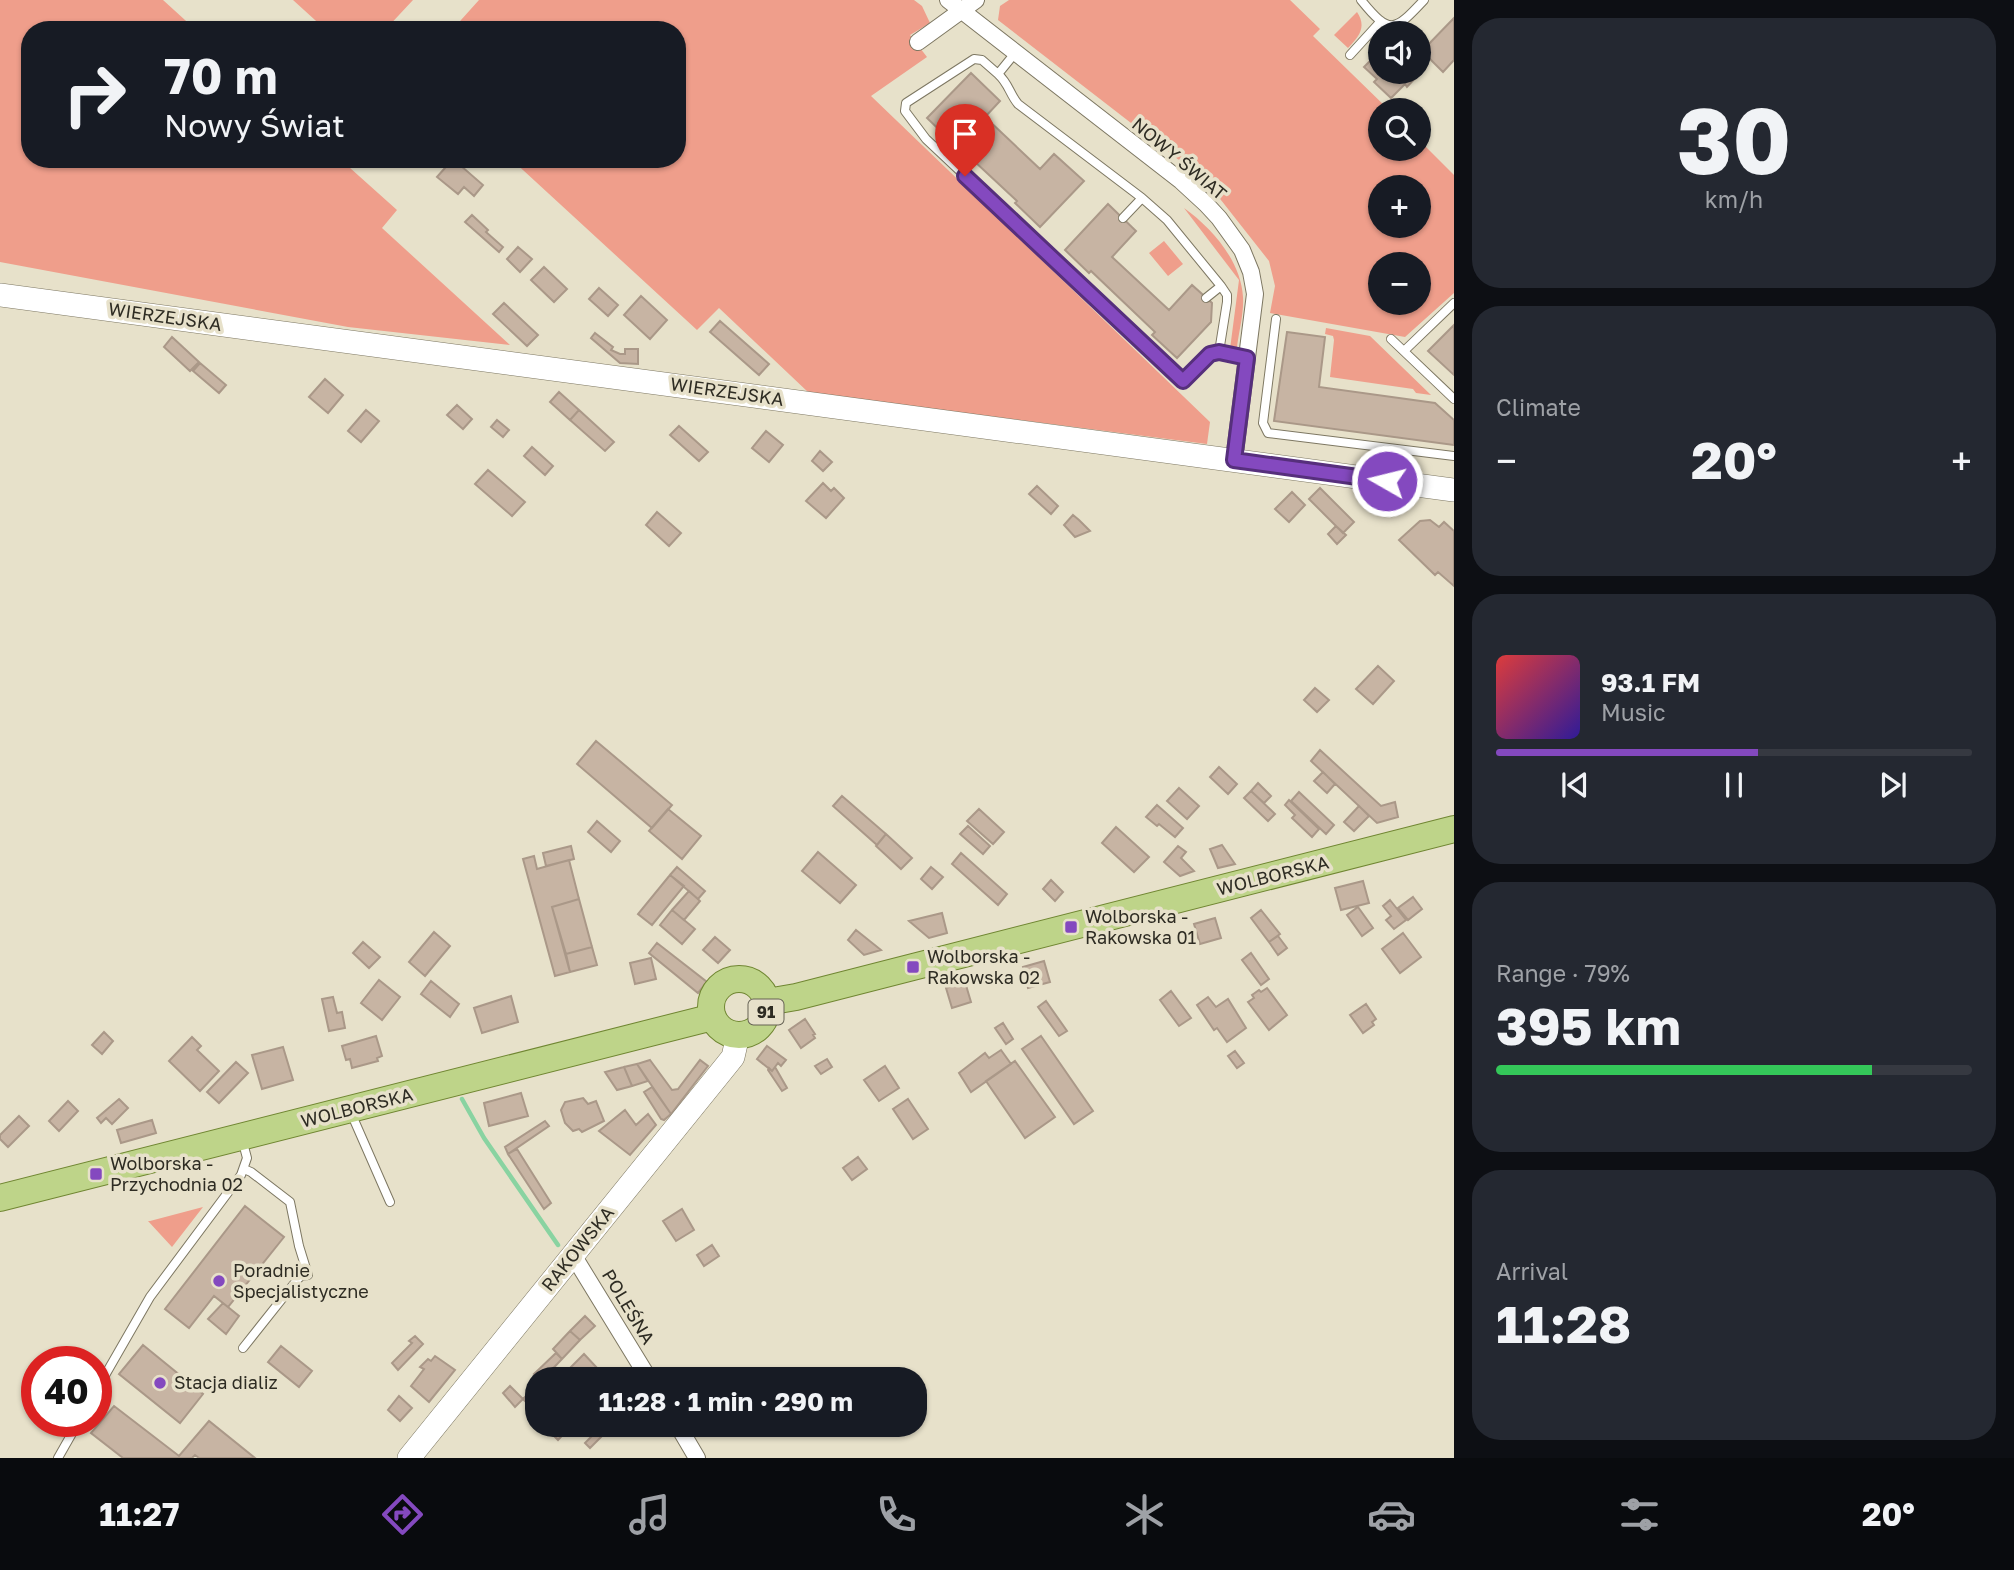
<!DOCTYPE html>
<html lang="en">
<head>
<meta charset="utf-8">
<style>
	body { margin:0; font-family:"Golos Text",sans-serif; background:#242831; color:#f1f3f6; height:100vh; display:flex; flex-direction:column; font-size:26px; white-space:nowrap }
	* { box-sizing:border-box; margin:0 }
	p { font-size:23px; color:#9ea1a6 }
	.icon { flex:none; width:38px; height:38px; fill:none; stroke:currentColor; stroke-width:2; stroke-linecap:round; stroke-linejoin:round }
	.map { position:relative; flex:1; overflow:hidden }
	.side { display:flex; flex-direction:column; gap:18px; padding:18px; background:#0d0f14; width:560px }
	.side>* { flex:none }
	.banner { position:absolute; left:21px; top:21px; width:665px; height:147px; border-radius:28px; box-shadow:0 2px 5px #0004; background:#171b24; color:#f1f3f6; overflow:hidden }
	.fabs { position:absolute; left:1368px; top:21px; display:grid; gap:14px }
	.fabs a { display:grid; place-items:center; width:63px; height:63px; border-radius:50%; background:#171b24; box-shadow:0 2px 5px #0004; font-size:35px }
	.speed { position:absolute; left:21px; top:1346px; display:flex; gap:14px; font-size:35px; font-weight:700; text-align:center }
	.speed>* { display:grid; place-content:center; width:91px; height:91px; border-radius:50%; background:#171b24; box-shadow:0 2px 5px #0004; line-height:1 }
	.speed .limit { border:10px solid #d22; background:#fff; color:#111 }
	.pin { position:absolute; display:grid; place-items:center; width:60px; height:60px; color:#fff; margin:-72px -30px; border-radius:50% 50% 50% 0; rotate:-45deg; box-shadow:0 0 7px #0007 }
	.pin .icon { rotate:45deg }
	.me { position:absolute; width:77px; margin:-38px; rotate:278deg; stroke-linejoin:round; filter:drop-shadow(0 0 5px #0008) }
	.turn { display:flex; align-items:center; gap:24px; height:147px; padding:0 28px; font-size:32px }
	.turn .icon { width:91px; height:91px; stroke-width:2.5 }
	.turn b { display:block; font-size:49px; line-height:60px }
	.big { font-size:52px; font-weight:700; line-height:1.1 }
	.side .widget { flex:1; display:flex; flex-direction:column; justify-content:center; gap:10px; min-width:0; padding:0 24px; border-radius:28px; background:#242831 }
	.side .dial { align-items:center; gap:0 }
	.dial b { font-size:91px; line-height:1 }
	.song { display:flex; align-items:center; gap:21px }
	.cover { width:84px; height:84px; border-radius:10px; background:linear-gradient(135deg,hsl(0 70% 55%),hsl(250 70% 35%)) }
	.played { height:7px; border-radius:4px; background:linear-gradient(90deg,#8449bf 55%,#363941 55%) }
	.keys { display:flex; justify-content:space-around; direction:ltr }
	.heat { display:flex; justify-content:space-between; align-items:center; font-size:38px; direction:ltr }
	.charge { height:10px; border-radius:5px; background:linear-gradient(90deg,#34c759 79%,#363941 0) }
	.trip { position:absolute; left:525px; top:1367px; width:402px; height:70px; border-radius:28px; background:#171b24; box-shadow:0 2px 5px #0004; font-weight:700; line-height:70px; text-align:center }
	.dock { display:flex; height:112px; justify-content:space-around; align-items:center; background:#090b0e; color:#9ea1a6 }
	.dock .icon { width:49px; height:49px }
	.dock .current { color:#8449bf }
	.dock b { font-size:32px; color:#f1f3f6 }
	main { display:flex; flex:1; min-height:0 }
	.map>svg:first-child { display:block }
	.green { fill:#ef9e8b; fill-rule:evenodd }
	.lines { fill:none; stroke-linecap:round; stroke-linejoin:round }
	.stream { stroke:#89d3a1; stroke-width:4.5 }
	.building { fill:#c7b4a3; stroke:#aa9888; stroke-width:2 }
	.lane-casing { stroke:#7d7762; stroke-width:10 }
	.street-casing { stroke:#7d7762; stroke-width:18 }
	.secondary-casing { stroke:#7d7762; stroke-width:24 }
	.primary-casing { stroke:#708632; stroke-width:28 }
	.lane { stroke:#fff; stroke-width:8 }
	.street { stroke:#fff; stroke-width:16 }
	.secondary { stroke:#fff; stroke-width:23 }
	.primary { stroke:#bed489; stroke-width:26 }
	.route-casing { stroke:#562f7c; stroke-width:18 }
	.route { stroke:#8449bf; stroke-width:12 }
	.poi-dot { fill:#8449bf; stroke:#e7e1ca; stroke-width:2.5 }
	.labels { text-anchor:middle; stroke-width:7; stroke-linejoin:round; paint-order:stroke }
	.shield { fill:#e7e1ca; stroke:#666255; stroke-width:2 }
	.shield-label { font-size:16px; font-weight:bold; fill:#2e2c23 }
	.street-label { font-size:18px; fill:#2e2c23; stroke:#e7e1ca }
	.poi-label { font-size:18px; fill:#2e2c23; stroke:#e7e1ca; text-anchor:start }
</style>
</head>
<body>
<main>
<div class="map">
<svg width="1454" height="1458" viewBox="0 0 1454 1458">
	<rect width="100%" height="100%" fill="#e7e1ca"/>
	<path class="green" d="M0 0H163L196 30H30V159H340L397 210 382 228 510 345 348 327 0 262Z
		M293 0H413L385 30H326Z
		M479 0H914L922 6 930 23 910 35 927 57 871 96 1210 422 1207 444 809 393 719 308 697 330 511 159H677V30H452Z
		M1009 0H1290L1320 29 1313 36 1389 110H1381V149H1419V140L1454 175V293L1405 337 1270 313 1275 286 1269 261 1206 181 998 20 1000 6ZM1381 187H1419V226H1381ZM1381 264H1419V303H1381Z
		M1357 12C1367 27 1359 37 1348 48L1334 35Z
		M1184 208C1212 228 1241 261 1243 297 1244 313 1239 331 1237 347L1230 349 1239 280Z
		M1164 241 1183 264 1168 276 1149 253Z
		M1326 328 1370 336 1431 395 1416 393 1413 389 1330 377 1334 340 1333 336 1325 334Z
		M203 1207 172 1247 148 1221H150Z"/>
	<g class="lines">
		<path class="stream" d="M462 1099 484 1138 558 1245"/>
	</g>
	<path class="building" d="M1454 18V60L1443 72 1422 51Z
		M1381 50V72H1418L1420 73 1407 87 1405 84 1391 98 1374 82 1377 79 1364 67Z
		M971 73 1000 101 985 117 1040 169 1054 154 1084 181 1040 227 1015 203 1017 201 959 147 960 146 954 140 952 142 927 118Z
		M453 159 483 185 474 196 464 187 458 194 437 177Z
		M1108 204 1136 231 1112 257 1169 310 1192 285 1212 303 1211 322 1177 358 1152 335 1155 332 1091 271 1089 273 1065 250Z
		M472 215 488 230 486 232 503 247 499 252 465 222Z
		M518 247 532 259 520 272 507 259Z
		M544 267 567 289 554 302 531 280Z
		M599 288 618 305 608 316 589 299Z
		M641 296 667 320 650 339 624 315Z
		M504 303 538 335 527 346 493 314Z
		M720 321 769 364 759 375 710 332Z
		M1454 325V375L1428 351Z
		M1287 332 1325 337 1319 387 1435 403 1454 420V445L1274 421Z
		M595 333 613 347 611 350 620 354H625V349H638V364L620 363 591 338Z
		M172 337 199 362 190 371 164 347Z
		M200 363 226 385 219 393 193 371Z
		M325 379 343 395 328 413 309 397Z
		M559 392 579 410 570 420 550 402Z
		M457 405 472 419 463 429 447 415Z
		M366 410 379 421 361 442 348 431Z
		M579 410 614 442 605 451 570 420Z
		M497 420 509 430 503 437 491 427Z
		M679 426 708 452 699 461 670 435Z
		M766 431 783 445 769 462 752 448Z
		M532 447 553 466 545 475 524 456Z
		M820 451 832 462 823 471 812 461Z
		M488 470 525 502 512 516 475 484Z
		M823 483 831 491 834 488 844 498 826 518 806 501Z
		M1037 486 1058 506 1051 514 1029 494Z
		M1320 488 1354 522 1343 533 1309 499Z
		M1292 492 1305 505 1289 522 1275 509Z
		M657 512 681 533 669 546 646 525Z
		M1073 515 1079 520 1090 531 1075 537 1064 525Z
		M1430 520 1439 527 1444 522 1454 531V586L1438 572 1435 575 1399 540 1420 521Z
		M1336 526 1346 535 1337 544 1328 534Z
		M1378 666 1394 681 1373 704 1356 689Z
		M1315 688 1329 700 1317 712 1304 700Z
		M596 741 672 805 652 828 577 764Z
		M1320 750 1381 806 1395 802 1398 817 1377 823 1311 761Z
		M1219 767 1237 784 1228 794 1210 777Z
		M1323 772 1335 784 1327 793 1314 781Z
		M1258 783 1271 796 1264 803 1251 791Z
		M1179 788 1199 806 1187 819 1167 801Z
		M1251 791 1275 814 1268 821 1244 798Z
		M1299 792 1334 825 1326 834 1291 801Z
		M842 796 886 834 877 845 833 806Z
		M1289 800 1319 829 1312 837 1292 818 1295 815 1285 805Z
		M1157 805 1183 828 1175 837 1159 824 1157 826 1146 817Z
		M1359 806 1369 816 1354 831 1344 822Z
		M668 809 701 836 682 859 649 831Z
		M979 809 1004 832 993 844 967 821Z
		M597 821 620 841 611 852 588 832Z
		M968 826 990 846 983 854 960 834Z
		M1116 827 1149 857 1134 872 1102 843Z
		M886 834 912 858 901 869 876 846Z
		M1222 845 1235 864 1218 868 1210 849Z
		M571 846 574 859 546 866 543 853Z
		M1178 846 1186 852 1181 858 1194 871 1180 876 1164 862Z
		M818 852 856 885 840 903 802 871Z
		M961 853 1007 894 998 905 952 864Z
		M534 856 537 869 569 860 579 899 552 907 570 972 555 976 523 859Z
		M677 867 705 891 698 899 670 875Z
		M931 867 943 877 932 889 921 879Z
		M670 875 684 886 652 925 638 914Z
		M1051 880 1063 892 1055 901 1043 889Z
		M1363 881 1369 903 1341 910 1335 888Z
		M689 891 700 901 684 920 672 910Z
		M1413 897 1422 909 1408 920 1398 908Z
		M579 899 592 947 566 954 552 907Z
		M1390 900 1406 920 1394 929 1386 920 1391 916 1383 906Z
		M1358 907 1373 928 1362 936 1347 915Z
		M672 910 695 929 682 944 660 925Z
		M1261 910 1280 934 1269 942 1251 918Z
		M942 913 947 933 929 938 909 921Z
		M1215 918 1221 938 1200 944 1194 924Z
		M856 930 881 950 864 955 848 940Z
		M434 932 450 946 425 976 409 962Z
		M1403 933 1421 957 1400 973 1382 949Z
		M1278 936 1287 948 1278 955 1269 942Z
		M715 937 730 950 718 963 703 950Z
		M363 942 380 957 369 968 353 953Z
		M657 943 707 982 698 993 649 953Z
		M592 947 597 965 570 972 566 954Z
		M1251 953 1269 979 1261 985 1242 960Z
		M651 958 656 979 635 984 630 963Z
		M1044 961 1050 982 1028 988 1023 967Z
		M379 980 400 997 382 1020 361 1003Z
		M431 981 459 1004 450 1017 421 994Z
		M965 982 971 1002 952 1008 946 988Z
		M1267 988 1287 1015 1269 1030 1248 1002 1254 998 1252 995 1259 990 1261 992Z
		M1171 991 1191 1018 1179 1026 1160 1000Z
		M511 996 518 1022 482 1033 474 1008Z
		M333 997 337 1013 342 1012 345 1028 329 1031 322 999Z
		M1208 997 1216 1007 1228 999 1246 1028 1227 1042 1217 1028 1214 1030 1197 1005Z
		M1046 1001 1067 1031 1059 1036 1038 1007Z
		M1366 1004 1376 1019 1372 1022 1374 1025 1363 1033 1350 1015Z
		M805 1019 815 1034 813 1035 815 1038 801 1048 789 1030Z
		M1003 1023 1013 1039 1006 1044 995 1028Z
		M104 1032 113 1041 102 1054 92 1045Z
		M376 1036 382 1056 377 1058 378 1061 352 1068 350 1059 346 1060 342 1046Z
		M1041 1036 1093 1111 1074 1124 1022 1049Z
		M192 1037 201 1046 197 1050 219 1071 200 1091 169 1061Z
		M767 1046 786 1060 781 1066 778 1063 772 1071 757 1059Z
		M283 1047 293 1080 262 1089 252 1055Z
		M1001 1050 1011 1064 971 1092 959 1073 985 1053 989 1058Z
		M1235 1051 1244 1063 1237 1068 1228 1056Z
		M827 1059 832 1067 821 1074 815 1066Z
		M650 1060 672 1090 678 1089 700 1060 708 1066 671 1114 637 1064Z
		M1015 1061 1055 1117 1025 1138 986 1081Z
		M236 1062 248 1073 219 1103 207 1092Z
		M637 1064 648 1081 632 1086 624 1067Z
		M885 1066 899 1088 879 1101 864 1080Z
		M624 1067 632 1086 617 1090 605 1072Z
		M775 1067 787 1088 782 1091 768 1070 769 1068 772 1071Z
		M652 1087 671 1114 664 1120 661 1119 644 1092Z
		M521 1093 528 1116 489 1126 484 1103Z
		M583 1098 588 1104 596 1101 604 1121 582 1132 579 1129 573 1131 565 1123 561 1110 565 1102Z
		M119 1099 128 1108 112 1124 106 1118 101 1123 97 1118Z
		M908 1099 928 1129 913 1139 893 1109Z
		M68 1101 78 1111 59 1131 49 1121Z
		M625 1110 636 1125 648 1114 656 1125 630 1155 599 1131Z
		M19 1116 29 1126 8 1147 0 1139V1135Z
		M152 1120 156 1133 121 1143 117 1130Z
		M545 1121 549 1126 508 1154 505 1147Z
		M517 1149 551 1203 544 1209 508 1154Z
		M858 1157 867 1169 852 1180 843 1168Z
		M245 1206 284 1237 228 1307 214 1296 189 1328 165 1309Z
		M682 1209 694 1230 676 1241 663 1221Z
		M712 1245 719 1256 704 1266 697 1255Z
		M223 1303 239 1316 226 1334 208 1319Z
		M585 1316 595 1326 580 1340 570 1331Z
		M570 1331 580 1340 562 1359 553 1349Z
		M415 1336 423 1344 398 1370 392 1363 412 1343 409 1341Z
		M143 1345 203 1394 180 1423 119 1374Z
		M281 1346 312 1371 299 1387 268 1362Z
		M556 1353 562 1359 543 1379H539L534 1374Z
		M584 1354 598 1369 588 1379H581L570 1368Z
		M435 1356 455 1370 429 1402 411 1386 424 1369 420 1367 428 1359 431 1361Z
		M510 1386 523 1399 515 1407 503 1393Z
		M536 1386 537 1406 533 1409 523 1399Z
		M399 1396 412 1408 400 1421 388 1410Z
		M114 1406 179 1456 209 1421 255 1458H199L195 1455 192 1458H123L91 1433Z
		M555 1424H573L558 1440 549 1431Z
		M600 1428 605 1433 590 1448 585 1443Z"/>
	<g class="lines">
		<defs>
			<path id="lane" d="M1361 0C1390 36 1395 31 1424 0
				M1016 52 998 74C1009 84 1009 93 1018 104L1142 198
				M1350 55 1381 21
				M998 74 982 60 974 59 906 103 905 111 926 139 1183 381 1210 354 1219 352
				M1123 218 1142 198 1167 220 1221 286 1227 295V302L1219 352 1247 358
				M1206 298 1221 286
				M1276 319 1263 423 1268 433 1454 456
				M1391 339 1454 399
				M1404 351 1454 303
				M351 1113 390 1202
				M243 1348 297 1280 301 1276 308 1275 299 1246 290 1202 251 1172 244 1169
				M96 1391 150 1297 241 1175 247 1158 242 1139
				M58 1458 79 1421"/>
			<path id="street" d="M948 0 1181 181 1206 204 1219 218 1242 250 1251 272 1255 294 1234 460
				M918 42 976 0
				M573 1255 649 1379
				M677 1424 697 1458"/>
			<path id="secondary" d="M0 295 1454 490
				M409 1458 725 1067 733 1057 738 1035"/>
			<path id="primary" d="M711 1007a28 28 0 1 1 56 0a28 28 0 1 1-56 0Z
				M767 1002 796 997 913 967 1454 829
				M0 1198 713 1017"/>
		</defs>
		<use href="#lane" class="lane-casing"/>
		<use href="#street" class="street-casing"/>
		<use href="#secondary" class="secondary-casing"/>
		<use href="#primary" class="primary-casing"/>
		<use href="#lane" class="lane"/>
		<use href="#street" class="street"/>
		<use href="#secondary" class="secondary"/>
		<use href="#primary" class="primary"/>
	</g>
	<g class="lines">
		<defs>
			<path id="route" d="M965 176 1183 381 1210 354 1219 352 1247 358 1234 460 1387 481"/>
		</defs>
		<use href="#route" class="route-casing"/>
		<use href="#route" class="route"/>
	</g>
	<g class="poi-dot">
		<rect x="1064" y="920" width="14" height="14" rx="3.5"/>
		<rect x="906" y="960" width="14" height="14" rx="3.5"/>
		<rect x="89" y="1167" width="14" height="14" rx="3.5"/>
		<circle cx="219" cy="1281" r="7"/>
		<circle cx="160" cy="1383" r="7"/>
	</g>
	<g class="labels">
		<rect class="shield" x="748.5" y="999.5" width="35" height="25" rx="5"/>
		<g class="shield-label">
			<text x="766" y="1018">91</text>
		</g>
		<g class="street-label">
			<text transform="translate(1179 159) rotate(40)" y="6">NOWY ŚWIAT</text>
			<text transform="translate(165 317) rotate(8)" y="6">WIERZEJSKA</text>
			<text transform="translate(727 392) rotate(8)" y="6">WIERZEJSKA</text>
			<text transform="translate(1273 876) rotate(-14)" y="6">WOLBORSKA</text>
			<text transform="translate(357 1108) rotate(-14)" y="6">WOLBORSKA</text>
			<text transform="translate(578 1249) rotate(-51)" y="6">RAKOWSKA</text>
			<text transform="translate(628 1307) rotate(59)" y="6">POLEŚNA</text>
		</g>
		<g class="poi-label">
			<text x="1085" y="923">Wolborska -<tspan x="1085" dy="21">Rakowska 01</tspan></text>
			<text x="927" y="963">Wolborska -<tspan x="927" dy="21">Rakowska 02</tspan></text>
			<text x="110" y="1170">Wolborska -<tspan x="110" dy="21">Przychodnia 02</tspan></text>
			<text x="233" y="1277">Poradnie<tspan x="233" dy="21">Specjalistyczne</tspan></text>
			<text x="174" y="1389">Stacja dializ</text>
		</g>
	</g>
</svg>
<div class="fabs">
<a><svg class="icon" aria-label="sound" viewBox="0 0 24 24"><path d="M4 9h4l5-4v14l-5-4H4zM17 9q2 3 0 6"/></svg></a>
<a><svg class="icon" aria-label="search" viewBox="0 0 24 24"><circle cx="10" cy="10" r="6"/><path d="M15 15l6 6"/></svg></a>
<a>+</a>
<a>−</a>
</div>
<div class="speed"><div class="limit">40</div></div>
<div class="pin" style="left:965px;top:176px;background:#d93025"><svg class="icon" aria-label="arrive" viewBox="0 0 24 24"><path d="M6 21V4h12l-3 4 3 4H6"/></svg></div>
<svg class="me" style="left:1387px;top:481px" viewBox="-20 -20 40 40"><circle r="17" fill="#8449bf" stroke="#fff" stroke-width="3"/><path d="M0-11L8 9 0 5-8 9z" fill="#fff"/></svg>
<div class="trip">11:28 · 1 min · 290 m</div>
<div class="banner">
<div class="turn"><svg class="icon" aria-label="right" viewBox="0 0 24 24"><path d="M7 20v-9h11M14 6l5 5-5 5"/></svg><div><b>70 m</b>Nowy Świat</div></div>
</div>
</div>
<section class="side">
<div class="widget dial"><b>30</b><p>km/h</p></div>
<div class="widget"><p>Climate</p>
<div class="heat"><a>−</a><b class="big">20°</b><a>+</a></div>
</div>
<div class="widget">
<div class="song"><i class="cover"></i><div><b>93.1 FM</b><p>Music</p></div></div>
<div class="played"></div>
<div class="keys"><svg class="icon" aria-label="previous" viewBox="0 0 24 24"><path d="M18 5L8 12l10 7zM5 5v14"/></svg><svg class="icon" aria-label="pause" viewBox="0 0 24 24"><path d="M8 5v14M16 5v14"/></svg><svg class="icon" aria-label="next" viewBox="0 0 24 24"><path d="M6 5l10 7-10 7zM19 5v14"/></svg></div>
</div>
<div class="widget"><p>Range · 79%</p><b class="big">395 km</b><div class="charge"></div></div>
<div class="widget"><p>Arrival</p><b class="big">11:28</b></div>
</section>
</main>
<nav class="dock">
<b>11:27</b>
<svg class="icon current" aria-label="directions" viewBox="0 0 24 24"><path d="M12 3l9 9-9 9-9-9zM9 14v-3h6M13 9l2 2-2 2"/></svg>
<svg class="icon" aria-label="music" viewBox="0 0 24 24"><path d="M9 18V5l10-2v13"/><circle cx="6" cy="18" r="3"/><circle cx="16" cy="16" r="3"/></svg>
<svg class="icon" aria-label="phone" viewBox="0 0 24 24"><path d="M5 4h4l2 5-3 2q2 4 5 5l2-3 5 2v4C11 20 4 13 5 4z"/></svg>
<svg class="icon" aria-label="climate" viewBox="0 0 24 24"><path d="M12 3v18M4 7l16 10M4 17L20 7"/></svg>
<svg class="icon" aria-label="car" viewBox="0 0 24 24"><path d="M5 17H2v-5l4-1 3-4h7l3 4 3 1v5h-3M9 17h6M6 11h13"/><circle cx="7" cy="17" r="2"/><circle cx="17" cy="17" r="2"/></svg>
<svg class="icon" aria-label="filters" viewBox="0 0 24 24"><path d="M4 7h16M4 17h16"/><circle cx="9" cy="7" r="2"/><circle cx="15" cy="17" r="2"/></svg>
<b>20°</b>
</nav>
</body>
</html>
